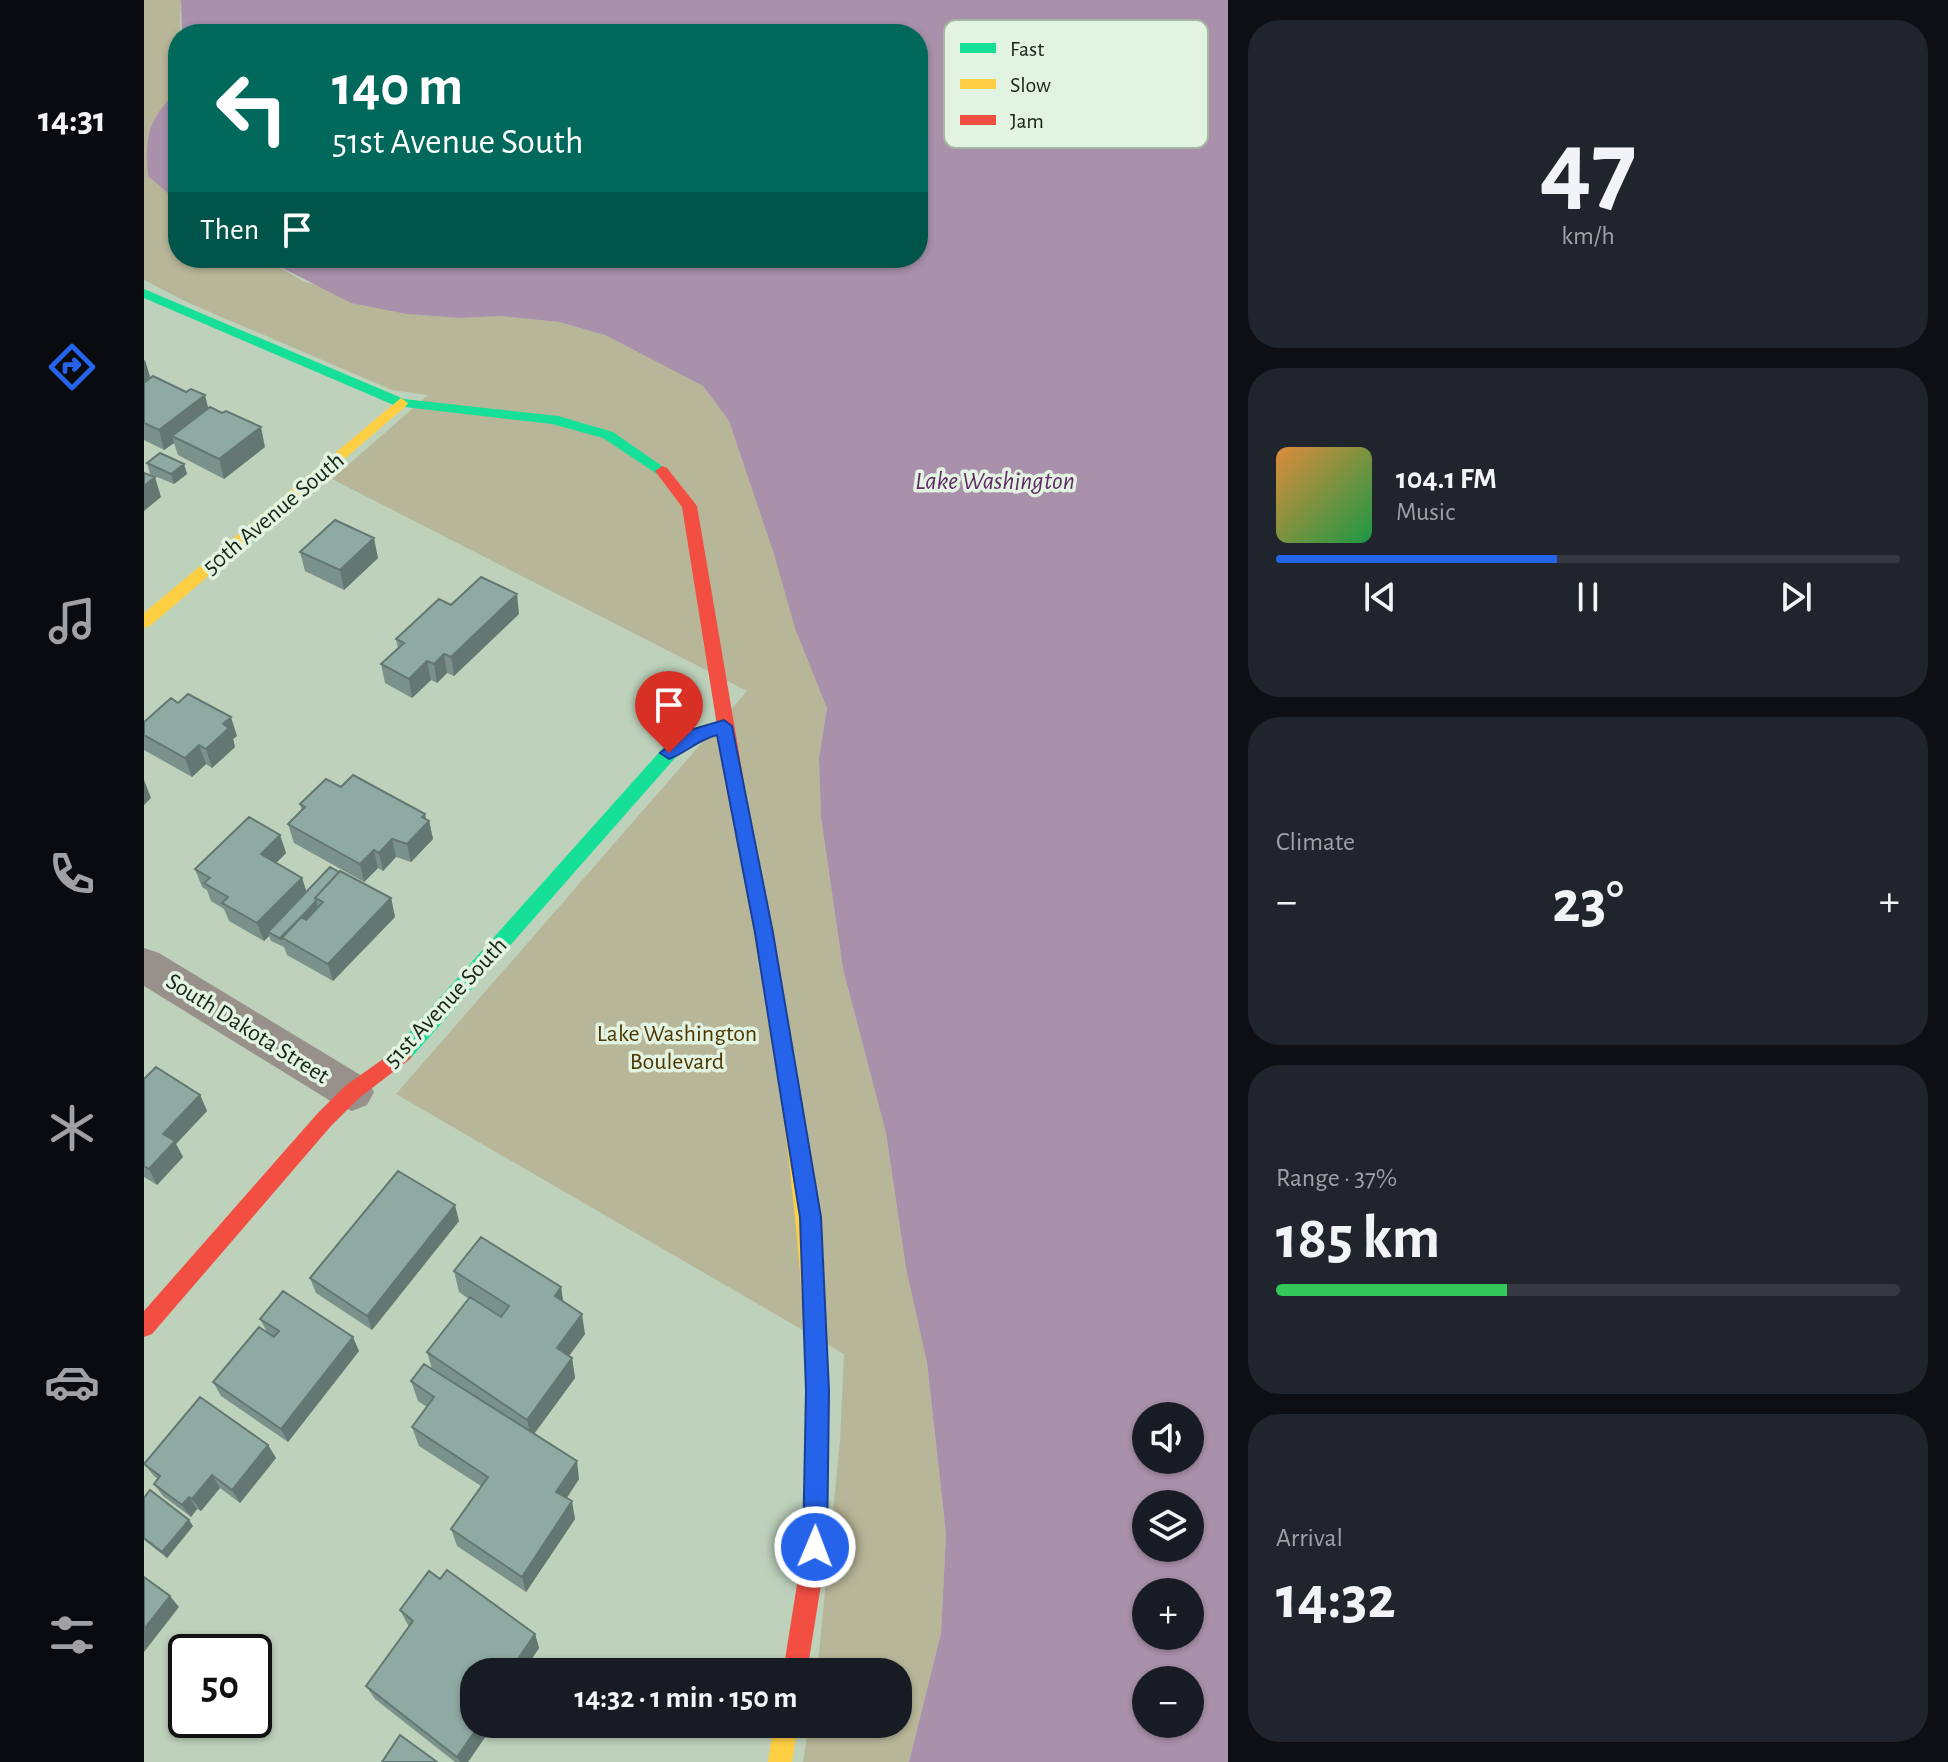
<!DOCTYPE html>
<html lang="en">
<head>
<meta charset="utf-8">
<style>
	body { margin:0; font-family:"Alegreya Sans",sans-serif; background:#20242c; color:#f1f3f6; height:100vh; display:flex; flex-direction:column; font-size:30px; white-space:nowrap }
	* { box-sizing:border-box; margin:0 }
	p { font-size:26px; color:#9ea1a6 }
	.icon { flex:none; width:44px; height:44px; fill:none; stroke:currentColor; stroke-width:2; stroke-linecap:round; stroke-linejoin:round }
	.map { position:relative; flex:1; overflow:hidden }
	.details { display:flex; flex-direction:column; gap:20px; padding:20px; background:#0d0f14; width:720px }
	.details>* { flex:none }
	.banner { position:absolute; left:24px; top:24px; width:760px; height:244px; border-radius:32px; box-shadow:0 2px 6px #0004; background:#00695c; color:#fff; overflow:hidden }
	.fabs { position:absolute; left:988px; top:1402px; display:grid; gap:16px }
	.fabs a { display:grid; place-items:center; width:72px; height:72px; border-radius:50%; background:#171b24; box-shadow:0 2px 6px #0004; font-size:40px }
	.speed { position:absolute; left:24px; top:1634px; display:flex; gap:16px; font-size:40px; font-weight:700; text-align:center }
	.speed>* { display:grid; place-content:center; width:104px; height:104px; border-radius:50%; background:#171b24; box-shadow:0 2px 6px #0004; line-height:1 }
	.speed .limit { border:4px solid #111; border-radius:12px; background:#fff; color:#111 }
	.pin { position:absolute; display:grid; place-items:center; width:68px; height:68px; color:#fff; margin:-82px -34px; border-radius:50% 50% 50% 0; rotate:-45deg; box-shadow:0 0 8px #0007 }
	.pin .icon { rotate:45deg }
	.me { position:absolute; width:88px; margin:-44px; rotate:1deg; stroke-linejoin:round; filter:drop-shadow(0 0 6px #0008) }
	.turn { display:flex; align-items:center; gap:28px; height:168px; padding:0 32px; font-size:36px }
	.turn .icon { width:104px; height:104px; stroke-width:2.5 }
	.turn b { display:block; font-size:56px; line-height:68px }
	.then { display:flex; align-items:center; height:76px; padding:0 32px; background:#0003; gap:16px; font-size:30px }
	.big { font-size:60px; font-weight:600; line-height:1.1 }
	.details .tile { flex:1; display:flex; flex-direction:column; justify-content:center; gap:12px; min-width:0; padding:0 28px; border-radius:32px; background:#20242c }
	.details .dial { align-items:center; gap:0 }
	.dial b { font-size:104px; line-height:1 }
	.song { display:flex; align-items:center; gap:24px }
	.cover { width:96px; height:96px; border-radius:12px; background:linear-gradient(135deg,hsl(30 70% 55%),hsl(140 70% 35%)) }
	.played { height:8px; border-radius:4px; background:linear-gradient(90deg,#2563eb 45%,#363941 45%) }
	.keys { display:flex; justify-content:space-around; direction:ltr }
	.heat { display:flex; justify-content:space-between; align-items:center; font-size:44px; direction:ltr }
	.charge { height:12px; border-radius:6px; background:linear-gradient(90deg,#34c759 37%,#363941 0) }
	.trip { position:absolute; left:316px; top:1658px; width:452px; height:80px; border-radius:32px; background:#171b24; box-shadow:0 2px 6px #0004; font-weight:600; line-height:80px; text-align:center }
	main { display:flex; flex:1; min-height:0 }
	.tab-bar { display:flex; flex-direction:column; width:144px; justify-content:space-around; align-items:center; background:#090b0e; color:#9ea1a6 }
	.tab-bar .icon { width:56px; height:56px }
	.tab-bar .selected { color:#2563eb }
	.tab-bar b { font-size:36px; color:#f1f3f6 }
	.map>svg:first-child { display:block }
	.green { fill:#b8b698 }
	.water { fill:#a990ab; fill-rule:evenodd }
	.lines { fill:none; stroke-linecap:round; stroke-linejoin:round }
	.street { fill:#98908a; fill-rule:evenodd }
	.fast { fill:#16e098; fill-rule:evenodd }
	.slow { fill:#ffcf43; fill-rule:evenodd }
	.jam { fill:#f24e42; fill-rule:evenodd }
	.wall { fill:#7b928c }
	.shaded-wall { fill:#647772 }
	.building { fill:#8faaa3; stroke:#647772; stroke-width:2 }
	.route { fill:#2563eb; stroke:#184099; stroke-width:2 }
	.labels { text-anchor:middle; stroke-width:7; stroke-linejoin:round; paint-order:stroke }
	.street-label { font-size:24px; fill:#172517; stroke:#e2f4e1 }
	.park-label { font-size:24px; fill:#4d3702; stroke:#e2f4e1 }
	.water-label { font-size:26px; font-style:italic; fill:#632a68; stroke:#e2f4e1 }
	.key { fill:#e2f4e1; stroke:#a5b6a4; stroke-width:2 }
	.key-label { font-size:22px; fill:#172517 }
</style>
</head>
<body>
<main>
<nav class="tab-bar">
<b>14:31</b>
<svg class="icon selected" aria-label="directions" viewBox="0 0 24 24"><path d="M12 3l9 9-9 9-9-9zM9 14v-3h6M13 9l2 2-2 2"/></svg>
<svg class="icon" aria-label="music" viewBox="0 0 24 24"><path d="M9 18V5l10-2v13"/><circle cx="6" cy="18" r="3"/><circle cx="16" cy="16" r="3"/></svg>
<svg class="icon" aria-label="phone" viewBox="0 0 24 24"><path d="M5 4h4l2 5-3 2q2 4 5 5l2-3 5 2v4C11 20 4 13 5 4z"/></svg>
<svg class="icon" aria-label="climate" viewBox="0 0 24 24"><path d="M12 3v18M4 7l16 10M4 17L20 7"/></svg>
<svg class="icon" aria-label="car" viewBox="0 0 24 24"><path d="M5 17H2v-5l4-1 3-4h7l3 4 3 1v5h-3M9 17h6M6 11h13"/><circle cx="7" cy="17" r="2"/><circle cx="17" cy="17" r="2"/></svg>
<svg class="icon" aria-label="filters" viewBox="0 0 24 24"><path d="M4 7h16M4 17h16"/><circle cx="9" cy="7" r="2"/><circle cx="15" cy="17" r="2"/></svg>
</nav>
<div class="map">
<svg width="1084" height="1762" viewBox="0 0 1084 1762">
	<rect width="100%" height="100%" fill="#bdd1bb"/>
	<path class="green" d="M0 0H37L34 89C4 121 1 133 5 176L34 202V258H119L159 281 263 314 316 318 356 316 415 322 461 335 559 386 585 421 683 708 675 758 677 817 699 969 742 1133 762 1268 783 1363 802 1534 797 1633 765 1762H659L665 1724H754V1672H673L696 1441 700 1354 252 1094 603 691 188 479 284 395 248 390 45 303 0 280Z"/>
	<path class="water" d="M37 0H1084V1762H765L797 1633 802 1534 783 1363 762 1268 742 1133 699 969 677 817 675 758 683 708 651 628 630 554 585 421 559 386 461 335 415 322 356 316 316 318 263 314 207 303 119 258H774V34H38ZM1002 1416H1046V1460H1002ZM1002 1504H1046V1548H1002ZM1002 1592H1046V1636H1002ZM1002 1680H1046V1724H1002Z
		M34 89V202L4 176C1 133 4 121 34 89Z"/>
	<g class="lines">
		<path class="street" d="M0 948 15 953 223 1079 230 1092 223 1105 208 1111 193 1105 0 986Z"/>
		<path class="fast" d="M0 289 260 399 414 416 469 432 525 471 518 476 513 474 459 438 408 424 252 406 0 298Z
			M580 720 588 726 586 730 555 740 531 758 266 1059 259 1061 252 1059 249 1053 252 1047 519 748 543 731Z"/>
		<path class="slow" d="M257 398 264 403 262 406 6 626 0 628V613Z
			M592 781 601 788C641 992 680 1194 684 1403L681 1411 673 1414 665 1411 662 1403C659 1194 622 992 583 788Z
			M630 1724H654L648 1762H624Z"/>
		<path class="jam" d="M518 466 523 468 553 506 601 788 592 795 583 788 538 507 511 471Z
			M259 1045 266 1047 269 1053 266 1059 215 1098 187 1126 8 1334 0 1337V1311L173 1114 201 1086Z
			M673 1392 681 1395 684 1403 683 1547 663 1672H639L659 1547 662 1403 665 1395Z"/>
	</g>
	<path class="wall" d="M0 359 6 378 64 408 121 447 80 479 34 455 30 443 20 450 0 440Z
		M3 463 40 464 43 474 30 484 6 474Z
		M156 552 234 558 200 590 161 571Z
		M307 605 375 614 310 676 303 673 293 683 287 680 268 698 241 683 237 664 254 648 252 639Z
		M0 722 93 736 89 739 91 747 68 768 62 764 48 777 0 750Z
		M197 787 285 821 289 839 267 862 252 857 239 871 234 868 220 882 150 843 144 824 158 811 156 804Z
		M136 835 142 853 132 863 158 878 162 891 247 898 251 917 189 981 143 955 140 947 127 941 125 936 120 941 85 921 80 909 67 901 63 890 58 887 51 869Z
		M0 1079 56 1095 63 1111 32 1144 39 1157 13 1185 0 1177Z
		M315 1221 228 1330 172 1293 166 1278Z
		M310 1271 417 1287 419 1302 441 1334 425 1356 428 1358 431 1378 390 1434 435 1479 423 1498 431 1519 382 1592 313 1546 307 1529 337 1486 275 1446 268 1427 283 1407 274 1401 267 1381 288 1369 283 1352 325 1299 315 1292Z
		M116 1319 215 1351 144 1442 77 1396 69 1382 123 1332Z
		M124 1445 132 1458 96 1503 76 1488 57 1511 53 1509 47 1517 19 1496 10 1484 14 1479 10 1476 0 1464Z
		M0 1498 49 1526 23 1558 0 1540Z
		M296 1579 391 1634 395 1648 379 1672H330V1724H350L324 1762H311L231 1699 222 1686 265 1627 256 1610Z"/>
	<path class="shaded-wall" d="M1 360 7 380 0 385V361Z
		M61 395 66 415 28 436 30 443 20 450 15 430Z
		M117 427 121 447 80 479 75 459Z
		M40 464 43 474 30 484 27 474Z
		M11 477 17 497 0 511V486Z
		M230 538 234 558 200 590 196 570Z
		M373 594 375 614 310 676 307 657Z
		M300 654 303 673 293 683 290 664Z
		M283 661 287 680 268 698 265 679Z
		M87 717 93 736 89 739 91 747 68 768 62 749 79 724Z
		M55 745 62 764 48 777 41 758Z
		M0 780 7 798 0 805Z
		M281 814 283 823 285 821 289 839 267 862 263 844Z
		M136 835 142 853 123 872 117 854Z
		M248 839 252 857 239 871 235 853Z
		M230 850 234 868 220 882 216 864Z
		M158 878 164 896 124 932 125 936 120 941 113 923Z
		M247 898 251 917 189 981 184 964Z
		M172 901 175 911 138 938Z
		M56 1095 63 1111 32 1144 39 1157 13 1185 5 1169 19 1134Z
		M311 1205 315 1221 228 1330 223 1316Z
		M417 1287 420 1308 411 1296Z
		M438 1314 441 1334 416 1368 413 1348Z
		M209 1337 215 1351 144 1442 137 1429Z
		M428 1358 431 1378 387 1438 383 1420Z
		M124 1445 132 1458 96 1503 88 1490Z
		M433 1461 435 1479 415 1509 412 1492Z
		M68 1475 76 1488 57 1511 48 1499Z
		M45 1497 53 1509 47 1517 38 1505Z
		M428 1501 431 1519 382 1592 378 1577Z
		M45 1520 49 1526 23 1558 18 1552Z
		M26 1596 35 1607 0 1652V1629Z
		M391 1634 395 1648 379 1672H365Z
		M336 1724H350L324 1762H316L313 1757Z"/>
	<path class="building" d="M9 376 42 392 47 389 61 395 15 430 0 423V383Z
		M66 407 78 413 82 411 117 427 75 459 28 436Z
		M16 453 40 464 27 474 3 463Z
		M0 473 11 477 0 486Z
		M191 520 230 538 196 570 156 552Z
		M337 577 373 594 307 657 300 654 290 664 283 661 265 679 237 664 260 643 252 639 295 599 307 605Z
		M44 694 87 717 79 724 85 728 62 749 55 745 41 758 0 735V722L27 698 34 703Z
		M209 775 281 814 278 817 285 821 263 844 248 839 235 853 230 850 216 864 144 824 161 807 156 804 182 779 197 787Z
		M105 817 136 835 117 854 158 878 113 923 78 903 84 897 60 883 66 878 51 869Z
		M186 867 195 872 171 898 172 901 137 939 124 932Z
		M196 871 247 898 184 964 137 937 157 917 162 920 179 902 171 898Z
		M12 1067 56 1095 19 1134 31 1141 5 1169 0 1166V1079Z
		M254 1171 311 1205 223 1316 166 1278Z
		M337 1237 417 1287 411 1296 438 1314 413 1348 428 1358 383 1420 283 1352 326 1297 357 1317 365 1306 310 1271Z
		M139 1291 209 1337 137 1429 69 1382 115 1327 130 1337 135 1331 116 1319Z
		M280 1364 433 1461 412 1492 428 1501 378 1577 307 1529 344 1477 268 1427 290 1397 267 1381Z
		M56 1397 124 1445 88 1490 68 1475 48 1499 45 1497 38 1505 10 1484 16 1476 0 1464Z
		M6 1490 45 1520 18 1552 0 1538V1498Z
		M303 1570 391 1634 365 1672H330V1724H336L313 1757 222 1686 269 1621 256 1610 285 1571 296 1579Z
		M0 1577 26 1596 0 1629Z
		M256 1735 293 1762H238Z"/>
	<path class="route" d="M580 720 588 726 629 933 677 1217 685 1391 683 1547 679 1555 671 1559 663 1555 659 1547 662 1391 656 1217 611 933 573 735C553 740 542 753 525 759L516 753 543 731Z"/>
	<g class="labels">
		<g class="street-label">
			<text transform="translate(129 513) rotate(-40)" y="8">50th Avenue South</text>
			<text transform="translate(301 1002) rotate(-47)" y="8">51st Avenue South</text>
			<text transform="translate(104 1028) rotate(32)" y="8">South Dakota Street</text>
		</g>
		<g class="park-label">
			<text x="533" y="1041">Lake Washington<tspan x="533" dy="28">Boulevard</tspan></text>
		</g>
		<g class="water-label">
			<text x="851" y="489">Lake Washington</text>
		</g>
	</g>
	<rect x="800" y="20" width="264" height="128" rx="12" class="key"/>
	<rect x="816" y="43" width="36" height="10" fill="#16e098"/>
	<rect x="816" y="79" width="36" height="10" fill="#ffcf43"/>
	<rect x="816" y="115" width="36" height="10" fill="#f24e42"/>
	<g class="key-label">
		<text x="866" y="56">Fast</text>
		<text x="866" y="92">Slow</text>
		<text x="866" y="128">Jam</text>
	</g>
</svg>
<div class="fabs">
<a><svg class="icon" aria-label="sound" viewBox="0 0 24 24"><path d="M4 9h4l5-4v14l-5-4H4zM17 9q2 3 0 6"/></svg></a>
<a><svg class="icon" aria-label="layers" viewBox="0 0 24 24"><path d="M12 4l9 5-9 5-9-5zM3 14l9 5 9-5"/></svg></a>
<a>+</a>
<a>−</a>
</div>
<div class="speed"><div class="limit">50</div></div>
<div class="pin" style="left:525px;top:753px;background:#d93025"><svg class="icon" aria-label="arrive" viewBox="0 0 24 24"><path d="M6 21V4h12l-3 4 3 4H6"/></svg></div>
<svg class="me" style="left:671px;top:1547px" viewBox="-20 -20 40 40"><circle r="17" fill="#2563eb" stroke="#fff" stroke-width="3"/><path d="M0-11L8 9 0 5-8 9z" fill="#fff"/></svg>
<div class="trip">14:32 · 1 min · 150 m</div>
<div class="banner">
<div class="turn"><svg class="icon" aria-label="left" viewBox="0 0 24 24"><path d="M17 20v-9H6M10 6l-5 5 5 5"/></svg><div><b>140 m</b>51st Avenue South</div></div>
<div class="then">Then<svg class="icon" aria-label="arrive" viewBox="0 0 24 24"><path d="M6 21V4h12l-3 4 3 4H6"/></svg></div>
</div>
</div>
<section class="details">
<div class="tile dial"><b>47</b><p>km/h</p></div>
<div class="tile">
<div class="song"><i class="cover"></i><div><b>104.1 FM</b><p>Music</p></div></div>
<div class="played"></div>
<div class="keys"><svg class="icon" aria-label="previous" viewBox="0 0 24 24"><path d="M18 5L8 12l10 7zM5 5v14"/></svg><svg class="icon" aria-label="pause" viewBox="0 0 24 24"><path d="M8 5v14M16 5v14"/></svg><svg class="icon" aria-label="next" viewBox="0 0 24 24"><path d="M6 5l10 7-10 7zM19 5v14"/></svg></div>
</div>
<div class="tile"><p>Climate</p>
<div class="heat"><a>−</a><b class="big">23°</b><a>+</a></div>
</div>
<div class="tile"><p>Range · 37%</p><b class="big">185 km</b><div class="charge"></div></div>
<div class="tile"><p>Arrival</p><b class="big">14:32</b></div>
</section>
</main>
</body>
</html>
